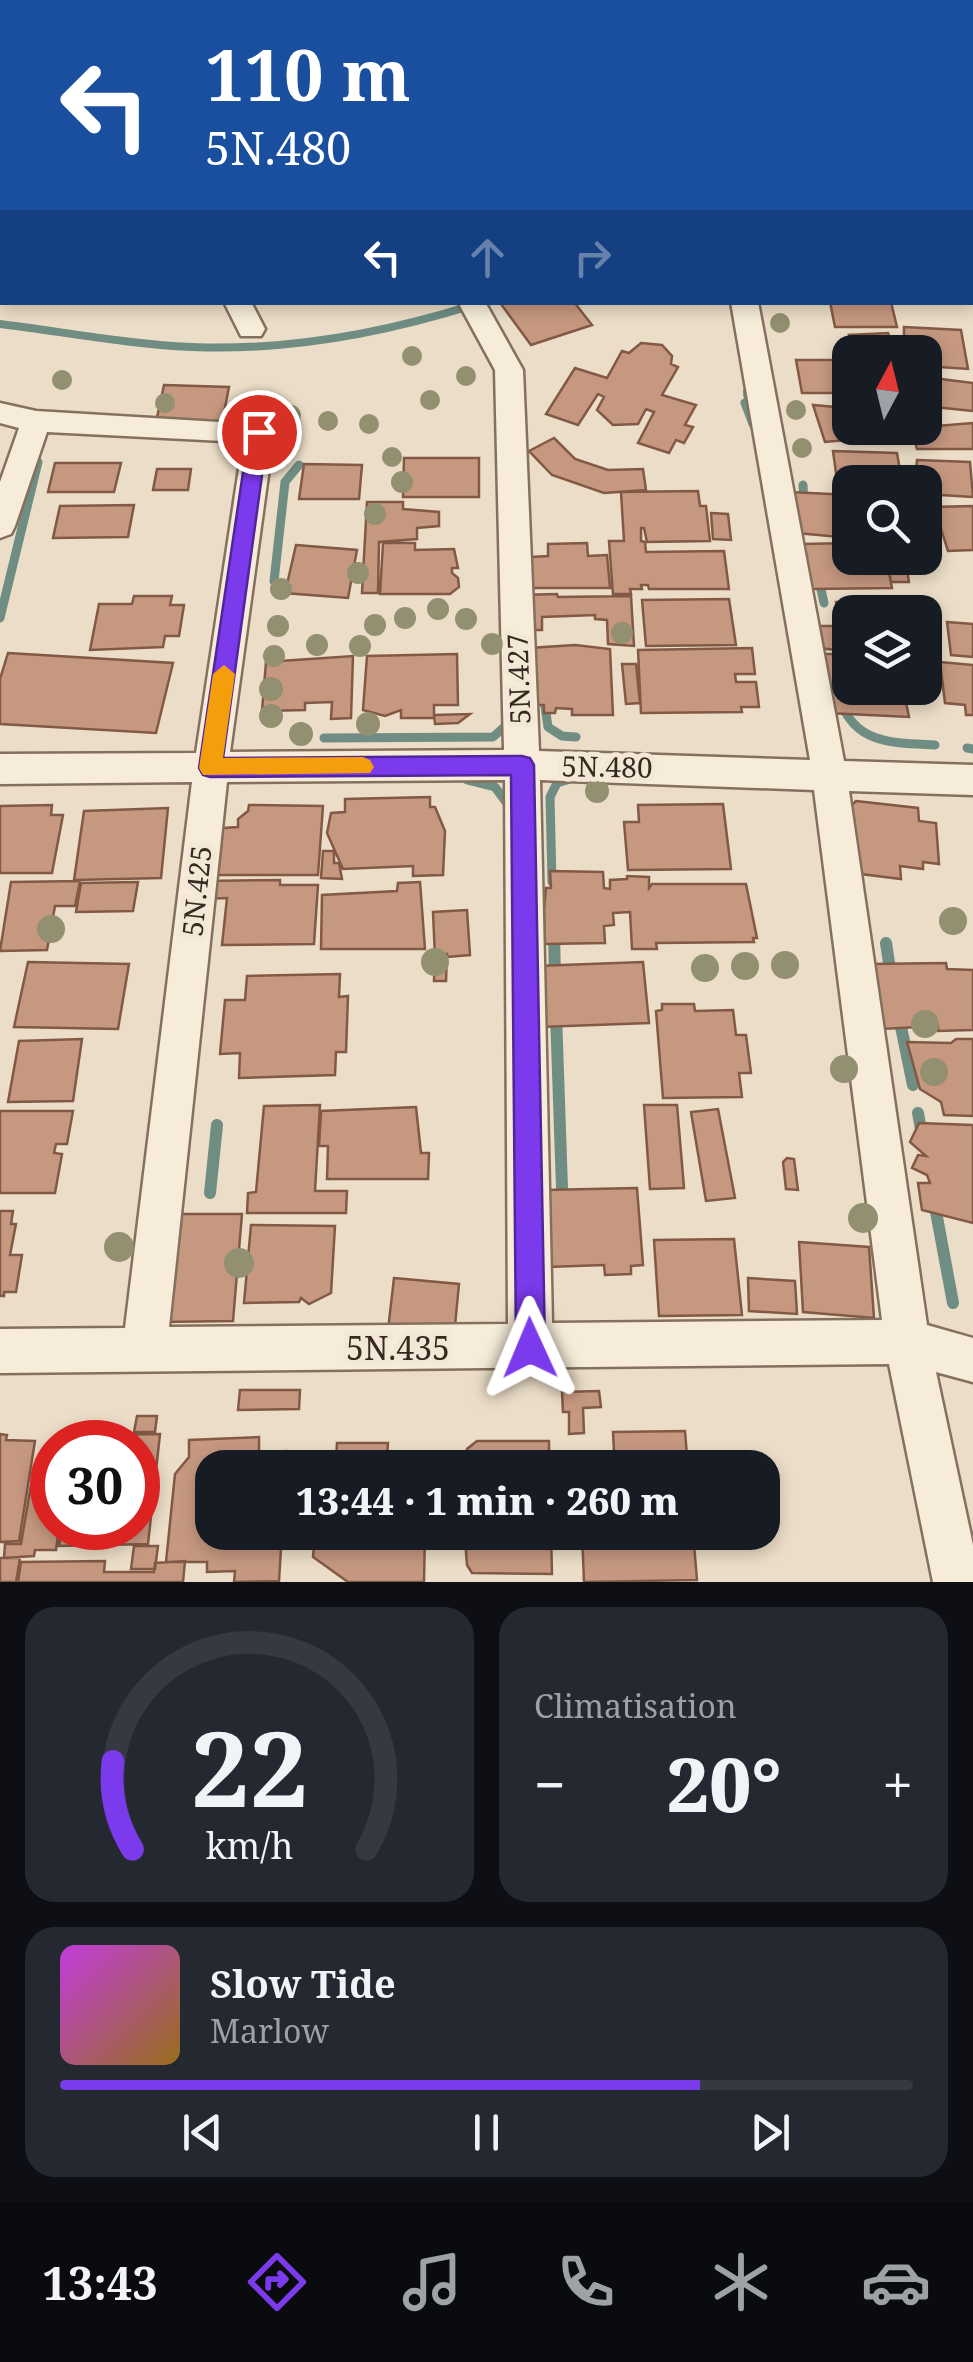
<!DOCTYPE html>
<html lang="fr">
<head>
<meta charset="utf-8">
<style>
	body { margin:0; font-family:"Noto Serif",serif; background:#242831; color:#f1f3f6; height:100vh; display:flex; flex-direction:column; font-size:38px; white-space:nowrap }
	* { box-sizing:border-box; margin:0 }
	p { font-size:32px; color:#9ea1a6 }
	.icon { flex:none; width:55px; height:55px; fill:none; stroke:currentColor; stroke-width:2; stroke-linecap:round; stroke-linejoin:round }
	.map { position:relative; height:1582px; overflow:hidden }
	.drawer { display:flex; flex-direction:column; gap:25px; padding:25px; background:#0d0f14; flex:1 }
	.drawer>* { flex:none }
	.banner { position:absolute; left:0px; top:0px; width:975px; height:305px; box-shadow:0 5px 15px #0003; background:#1a4fa0; color:#fff; overflow:hidden }
	.needle { width:65px; rotate:7deg }
	.buttons { position:absolute; left:832px; top:335px; display:grid; gap:20px }
	.buttons a { display:grid; place-items:center; width:110px; height:110px; border-radius:20px; background:#171b24; box-shadow:0 5px 15px #0003; font-size:50px }
	.speed { position:absolute; left:30px; top:1420px; display:flex; gap:20px; font-size:50px; font-weight:700; text-align:center }
	.speed>* { display:grid; place-content:center; width:130px; height:130px; border-radius:50%; background:#171b24; box-shadow:0 5px 15px #0003; line-height:1 }
	.speed .limit { border:15px solid #d22; background:#fff; color:#111 }
	.pin { position:absolute; display:grid; place-items:center; width:85px; height:85px; color:#fff; margin:-42px; border:5px solid #fff; border-radius:50%; box-shadow:0 2px 10px #0007 }
	.me { position:absolute; width:110px; margin:-55px; rotate:359deg; stroke-linejoin:round; filter:drop-shadow(0 0 8px #0008) }
	.turn { display:flex; align-items:center; gap:35px; height:210px; padding:0 40px; font-size:45px }
	.turn .icon { width:130px; height:130px; stroke-width:2.5 }
	.turn b { display:block; font-size:70px; line-height:85px }
	.lanes { display:flex; align-items:center; height:95px; padding:0 40px; background:#0003; justify-content:center; gap:50px; direction:ltr }
	.lanes .off { opacity:.35 }
	.big { font-size:75px; font-weight:800; line-height:1.1 }
	.drawer .card { flex:1; display:flex; flex-direction:column; justify-content:center; gap:15px; min-width:0; padding:0 35px; border-radius:30px; background:#242831 }
	.drawer .dial { align-items:center; gap:0 }
	.dial svg { height:260px; overflow:visible; fill:none; stroke:#363941; stroke-width:7; stroke-linecap:round; text-anchor:middle }
	.dial text { fill:#f1f3f6; stroke:none }
	.song { display:flex; align-items:center; gap:30px }
	.cover { width:120px; height:120px; border-radius:15px; background:linear-gradient(135deg,hsl(290 70% 55%),hsl(40 70% 35%)) }
	.played { height:10px; border-radius:5px; background:linear-gradient(90deg,#7c3aed 75%,#363941 75%) }
	.keys { display:flex; justify-content:space-around; direction:ltr }
	.heat { display:flex; justify-content:space-between; align-items:center; font-size:55px; direction:ltr }
	.drawer .tiles { flex:1; display:grid; gap:25px; grid-template-columns:1fr 1fr }
	.card:last-child { grid-column:span 2 }
	.trip { position:absolute; left:195px; top:1450px; width:585px; height:100px; border-radius:30px; background:#171b24; box-shadow:0 5px 15px #0003; font-weight:800; line-height:100px; text-align:center }
	.dock { display:flex; height:160px; justify-content:space-around; align-items:center; background:#090b0e; color:#9ea1a6 }
	.dock .icon { width:70px; height:70px }
	.dock .active { color:#7c3aed }
	.dock b { font-size:45px; color:#f1f3f6 }
	.map>svg:first-child { display:block }
	.lines { fill:none; stroke-linecap:round; stroke-linejoin:round }
	.stream-far2 { stroke:#6f8d83; stroke-width:8 }
	.stream-far1 { stroke:#6f8d83; stroke-width:9 }
	.stream { stroke:#6f8d83; stroke-width:12 }
	.building { fill:#c69880; stroke:#825945; stroke-width:2.5 }
	.minor-casing { stroke:#85705e; stroke-width:5 }
	.minor { fill:#f6ecd9; fill-rule:evenodd }
	.tree { fill:#929070 }
	.route { fill:#7c3aed; stroke:#51269a; stroke-width:2.5 }
	.slow { fill:#f59e0b }
	.labels { text-anchor:middle; stroke-width:10; stroke-linejoin:round; paint-order:stroke }
	.street-label { font-size:28px; fill:#372920; stroke:#f3e8d6 }
	.near-street-label { font-size:32px; fill:#372920; stroke:#f3e8d6 }
</style>
</head>
<body>
<div class="map">
<svg width="973" height="1582" viewBox="0 0 973 1582">
	<rect width="100%" height="100%" fill="#ebddc7"/>
	<g class="lines">
		<path class="stream-far2" d="M0 324C64 332 127 344 192 347 286 351 384 333 473 305
			M747 392 748 398"/>
		<path class="stream-far1" d="M748 395 749 401 745 403 753 424
			M803 485 804 505
			M819 580 824 603
			M274 581 285 482 299 465
			M0 618 38 462
			M544 699 548 727 562 736 576 737
			M841 702C856 745 896 743 935 745
			M324 738 493 737 511 721
			M967 748 973 749
			M467 780 495 787 509 806
			M552 882 550 797 557 783 573 778"/>
		<path class="stream" d="M554 934 555 977
			M886 943 891 976
			M556 1014 562 1188
			M899 1017 913 1085
			M918 1113 922 1135
			M210 1193 217 1125
			M934 1201 953 1303"/>
	</g>
	<path class="building" d="M507 302H574L592 325 531 345 501 304Z
		M830 302H891L897 327H835Z
		M904 327 961 330 968 369 925 366V352H904Z
		M888 333 894 352H855L849 335Z
		M641 343 662 345 672 356 671 364 678 367 662 395 696 405 685 425 693 427 684 443 676 440 669 453 638 443 654 412 646 409 638 424 613 425 597 410 604 397 598 394 578 425 546 414 575 368 607 378 622 351 629 353Z
		M796 360H850V393H802Z
		M925 377 973 383V411L925 406Z
		M164 385 229 387 222 423 156 422Z
		M835 403H850V428H861L858 439 825 442 813 405 836 407Z
		M973 423V449H917L911 428Z
		M554 438 575 459 608 470 643 469 646 490 604 493 552 475 529 451Z
		M833 451 897 453 902 482H850V488H838Z
		M404 458H479V497H403Z
		M917 460 970 462 973 497 925 494V482H915Z
		M55 463H121L114 492H48Z
		M304 464 362 465 359 499H299Z
		M157 469H191L188 490H153Z
		M698 491 700 506H706L710 541 647 542 644 528H641V541L645 542 646 552 724 551 729 589H649L648 585H641L642 589H630L631 594H613L609 541H624L621 492Z
		M789 492 850 495V538L797 533Z
		M367 502H403V509L439 512V526L417 528V539L379 542 378 593H362Z
		M134 505 128 537 53 538 60 506Z
		M973 506V550L948 551 934 507Z
		M711 513 728 514 731 540 713 539Z
		M383 543H415V550L454 549 458 568H452V573L458 578 459 587 450 594H380Z
		M587 543 588 556 607 555 610 588H530L531 557 548 556V544Z
		M850 543V558H886L892 588 811 589 803 544Z
		M296 545 357 550 348 598 285 593Z
		M887 558H905L909 582H891Z
		M557 594 558 597 631 596 634 646 608 644 607 620 595 619V615L542 617V630H520L519 595Z
		M134 596H172L170 605H184L179 636H165L163 647 90 650 99 604H132Z
		M729 599 736 645 646 646 642 600Z
		M898 601H912L914 612H850V646L841 645 836 602 898 604Z
		M947 622 973 624V657L951 655Z
		M805 626H833L837 650 809 647Z
		M575 645 610 649 613 715H572V709L556 708 555 713H544V705H530L529 648Z
		M752 648 755 674H735L736 682H756L759 707H741L742 712 641 713 638 650Z
		M8 653 173 663 156 733 0 724V679Z
		M457 654 458 705H434V718H401V710L385 716 363 710 367 656Z
		M814 654H850V688H903L909 717 828 713Z
		M353 656 351 718 331 719 332 702 305 703V710L262 711 266 662Z
		M940 662 973 665V715H966L965 705 945 703Z
		M622 664H636L640 703 626 704Z
		M470 714 458 723 435 724 434 715Z
		M430 797V807H435L445 831 443 875 413 876V866L343 869 327 833 331 813 345 812V799Z
		M856 801 918 808 919 821 936 823 939 864 923 862V869L900 866 901 879 861 874 843 813Z
		M723 804 731 869 628 870 624 822H639L638 805Z
		M52 805 51 815H63L52 873H0V806Z
		M249 805 323 806 318 875H218L223 828 238 827V819L248 811Z
		M168 808 161 878 74 880 84 811Z
		M323 851H334V863H339L342 879 321 878Z
		M550 871 603 872 604 888 610 889V880L627 879V876L649 877V888L652 884H746L757 938H753L754 942 656 943 657 949H632L630 912 613 913 614 925 604 926 605 943 545 944 544 910 546 888H551Z
		M280 880V885H318L314 944 222 945 227 898 202 899 204 881Z
		M80 881 75 906H55L47 950 0 951 11 882Z
		M138 882 133 911 76 912 81 883Z
		M420 882 425 949H321L322 895 397 891 398 883Z
		M467 910 470 955 435 958 433 912Z
		M435 954H447L446 981H434Z
		M28 962 129 964 118 1029 14 1027Z
		M643 962 649 1023 540 1027 536 966Z
		M946 963 947 969 973 970V1030L938 1031V1026L881 1029 870 964Z
		M340 974 339 997 348 996 346 1052H336L335 1075 239 1078 240 1053 220 1054 225 1000H245L247 976Z
		M662 1004H694L695 1011 733 1010 736 1035H746L751 1073H739L742 1097 663 1098 656 1011 662 1010Z
		M82 1039 73 1101 8 1102 19 1041Z
		M956 1039H973V1116L944 1115 941 1102 920 1089 907 1042 951 1043Z
		M320 1105 315 1191H347L346 1213H247L248 1193 256 1192 264 1106Z
		M644 1105H677L684 1188 650 1189Z
		M416 1107 421 1153H429L428 1179H327L328 1146H319L321 1111Z
		M718 1109 735 1198 706 1201 691 1112Z
		M0 1111H73L67 1144H56L54 1153 62 1154 55 1193H0Z
		M919 1123 973 1125V1223L922 1210 918 1183H930L927 1175 912 1168 918 1155 926 1156 910 1142Z
		M787 1158 794 1159 798 1190 786 1189 783 1162Z
		M637 1188 643 1265 631 1266V1274L605 1275 604 1265 547 1267 544 1190Z
		M0 1211H13L11 1224H16L10 1255H22L16 1292H4V1296H0Z
		M172 1214H242L233 1321 160 1322Z
		M251 1225 335 1226 331 1293 309 1304 301 1298 299 1302 244 1303Z
		M734 1239 742 1315 659 1316 654 1240Z
		M799 1242 869 1247 874 1318 803 1312Z
		M394 1278 459 1284 454 1336 388 1330Z
		M748 1278 795 1281 797 1314 749 1311Z
		M240 1390H300L299 1409 238 1410Z
		M599 1391 601 1407 583 1408 584 1433 569 1434V1412H563L562 1392Z
		M137 1416H157L155 1432H134Z
		M685 1431 688 1468H600L599 1453 614 1452 613 1432Z
		M0 1434 7 1435 6 1440 35 1441 19 1541 0 1542Z
		M160 1434 148 1544 59 1546 62 1528H138V1442H80L98 1435Z
		M259 1437V1453L287 1451 286 1468H212V1532H282L279 1581 234 1582 235 1571 207 1572V1562H166L175 1474 189 1457V1440Z
		M477 1441H549V1468H466L467 1449Z
		M337 1443H388L387 1457 392 1456V1466L426 1468H330L331 1459H336Z
		M31 1485H52V1528H59L56 1550H35L34 1556 4 1558 5 1544H21Z
		M315 1532H425L424 1582H348L313 1557Z
		M458 1532H551L552 1574 472 1573 467 1565 465 1539Z
		M582 1532H693L697 1580 584 1582Z
		M134 1546H158L155 1569H131Z
		M0 1558H20L16 1582H0Z
		M105 1561 104 1572H154L155 1563 185 1561 183 1582H18L21 1562Z"/>
	<g class="lines">
		<defs>
			<path id="minor" d="M74 0H96V2H74Z
				M285 0H308L309 2H287Z
				M477 0H501L502 2H479Z
				M884 0H908L909 2H886Z
				M972 62H973V76H972Z
				M0 70H2V84H0Z
				M972 183H973V199H972Z
				M224 302H251L265 329 261 336H241Z
				M458 302H485L523 370 539 751 810 760 731 302H758L844 761 973 765V795L849 791 927 1325 973 1338V1382L936 1372 973 1545V1582H933L889 1364 0 1373V1329L125 1328 192 782 0 784V754L196 753 243 442 47 432 15 526 11 534 0 538V482L19 428 0 423V403L36 411 269 425 274 432 230 752 504 750 495 370ZM505 780 508 1324 169 1327 227 782ZM540 780 814 790 882 1320 552 1323Z"/>
		</defs>
		<use href="#minor" class="minor-casing"/>
		<use href="#minor" class="minor"/>
	</g>
	<g class="tree">
		<circle cx="780" cy="323" r="10"/>
		<circle cx="412" cy="356" r="10"/>
		<circle cx="466" cy="376" r="10"/>
		<circle cx="62" cy="380" r="10"/>
		<circle cx="430" cy="400" r="10"/>
		<circle cx="165" cy="403" r="10"/>
		<circle cx="796" cy="410" r="10"/>
		<circle cx="291" cy="415" r="10"/>
		<circle cx="328" cy="421" r="10"/>
		<circle cx="369" cy="424" r="10"/>
		<circle cx="802" cy="448" r="10"/>
		<circle cx="392" cy="457" r="10"/>
		<circle cx="402" cy="482" r="11"/>
		<circle cx="375" cy="514" r="11"/>
		<circle cx="358" cy="573" r="11"/>
		<circle cx="281" cy="589" r="11"/>
		<circle cx="438" cy="609" r="11"/>
		<circle cx="405" cy="618" r="11"/>
		<circle cx="466" cy="619" r="11"/>
		<circle cx="375" cy="625" r="11"/>
		<circle cx="278" cy="626" r="11"/>
		<circle cx="622" cy="633" r="11"/>
		<circle cx="492" cy="644" r="11"/>
		<circle cx="317" cy="645" r="11"/>
		<circle cx="360" cy="646" r="11"/>
		<circle cx="274" cy="656" r="11"/>
		<circle cx="271" cy="689" r="12"/>
		<circle cx="271" cy="716" r="12"/>
		<circle cx="368" cy="724" r="12"/>
		<circle cx="301" cy="734" r="12"/>
		<circle cx="597" cy="791" r="12"/>
		<circle cx="953" cy="921" r="14"/>
		<circle cx="51" cy="929" r="14"/>
		<circle cx="435" cy="962" r="14"/>
		<circle cx="785" cy="965" r="14"/>
		<circle cx="745" cy="966" r="14"/>
		<circle cx="705" cy="968" r="14"/>
		<circle cx="925" cy="1024" r="14"/>
		<circle cx="844" cy="1069" r="14"/>
		<circle cx="934" cy="1072" r="14"/>
		<circle cx="863" cy="1218" r="15"/>
		<circle cx="119" cy="1247" r="15"/>
		<circle cx="239" cy="1263" r="15"/>
	</g>
	<path class="route" d="M259 425 268 432 223 758 522 756 530 758 534 765 545 1348 540 1358 530 1362 520 1358 516 1348 511 775 210 777 203 775 199 768 249 432Z"/>
	<path class="slow" d="M224 665 235 674 223 758 363 757 370 760 374 767 370 773 203 775 199 768 213 674Z"/>
	<g class="labels">
		<g class="street-label">
			<text transform="translate(519 679) rotate(-92)" y="10">5N.427</text>
			<text transform="translate(607 767) rotate(1)" y="10">5N.480</text>
			<text transform="translate(197 891) rotate(-84)" y="10">5N.425</text>
		</g>
		<g class="near-street-label">
			<text x="398" y="1360">5N.435</text>
		</g>
	</g>
</svg>
<div class="buttons">
<a><svg class="needle" viewBox="-14 -14 28 28"><path d="M0-13l5 13h-10z" fill="#e53935"/><path d="M0 13l5-13h-10z" fill="#9ea1a6"/></svg></a>
<a><svg class="icon" aria-label="search" viewBox="0 0 24 24"><circle cx="10" cy="10" r="6"/><path d="M15 15l6 6"/></svg></a>
<a><svg class="icon" aria-label="layers" viewBox="0 0 24 24"><path d="M12 4l9 5-9 5-9-5zM3 14l9 5 9-5"/></svg></a>
</div>
<div class="speed"><div class="limit">30</div></div>
<div class="pin" style="left:259px;top:432px;background:#d93025"><svg class="icon" aria-label="arrive" viewBox="0 0 24 24"><path d="M6 21V4h12l-3 4 3 4H6"/></svg></div>
<svg class="me" style="left:530px;top:1348px" viewBox="-20 -20 40 40"><path d="M0-17L14 15 0 8-14 15z" fill="#7c3aed" stroke="#fff" stroke-width="4"/></svg>
<div class="trip">13:44 · 1 min · 260 m</div>
<div class="banner">
<div class="turn"><svg class="icon" aria-label="left" viewBox="0 0 24 24"><path d="M17 20v-9H6M10 6l-5 5 5 5"/></svg><div><b>110 m</b>5N.480</div></div>
<div class="lanes"><svg class="icon" aria-label="left" viewBox="0 0 24 24"><path d="M17 20v-9H6M10 6l-5 5 5 5"/></svg><svg class="icon off" aria-label="ahead" viewBox="0 0 24 24"><path d="M12 20V5M6 11l6-6 6 6"/></svg><svg class="icon off" aria-label="right" viewBox="0 0 24 24"><path d="M7 20v-9h11M14 6l5 5-5 5"/></svg></div>
</div>
</div>
<section class="drawer">
<div class="tiles">
<div class="card dial"><svg viewBox="0 0 100 80">
<path d="M14 69A42 42 0 1 1 86 69"/>
<path d="M14 69A42 42 0 0 1 8 42" stroke="#7c3aed"/>
<text x="50" y="56" font-size="32" font-weight="700">22</text>
<text x="50" y="72" font-size="11">km/h</text>
</svg></div>
<div class="card"><p>Climatisation</p>
<div class="heat"><a>−</a><b class="big">20°</b><a>+</a></div>
</div>
<div class="card">
<div class="song"><i class="cover"></i><div><b>Slow Tide</b><p>Marlow</p></div></div>
<div class="played"></div>
<div class="keys"><svg class="icon" aria-label="previous" viewBox="0 0 24 24"><path d="M18 5L8 12l10 7zM5 5v14"/></svg><svg class="icon" aria-label="pause" viewBox="0 0 24 24"><path d="M8 5v14M16 5v14"/></svg><svg class="icon" aria-label="next" viewBox="0 0 24 24"><path d="M6 5l10 7-10 7zM19 5v14"/></svg></div>
</div>
</div>
</section>
<nav class="dock">
<b>13:43</b>
<svg class="icon active" aria-label="directions" viewBox="0 0 24 24"><path d="M12 3l9 9-9 9-9-9zM9 14v-3h6M13 9l2 2-2 2"/></svg>
<svg class="icon" aria-label="music" viewBox="0 0 24 24"><path d="M9 18V5l10-2v13"/><circle cx="6" cy="18" r="3"/><circle cx="16" cy="16" r="3"/></svg>
<svg class="icon" aria-label="phone" viewBox="0 0 24 24"><path d="M5 4h4l2 5-3 2q2 4 5 5l2-3 5 2v4C11 20 4 13 5 4z"/></svg>
<svg class="icon" aria-label="climate" viewBox="0 0 24 24"><path d="M12 3v18M4 7l16 10M4 17L20 7"/></svg>
<svg class="icon" aria-label="car" viewBox="0 0 24 24"><path d="M5 17H2v-5l4-1 3-4h7l3 4 3 1v5h-3M9 17h6M6 11h13"/><circle cx="7" cy="17" r="2"/><circle cx="17" cy="17" r="2"/></svg>
</nav>
</body>
</html>
